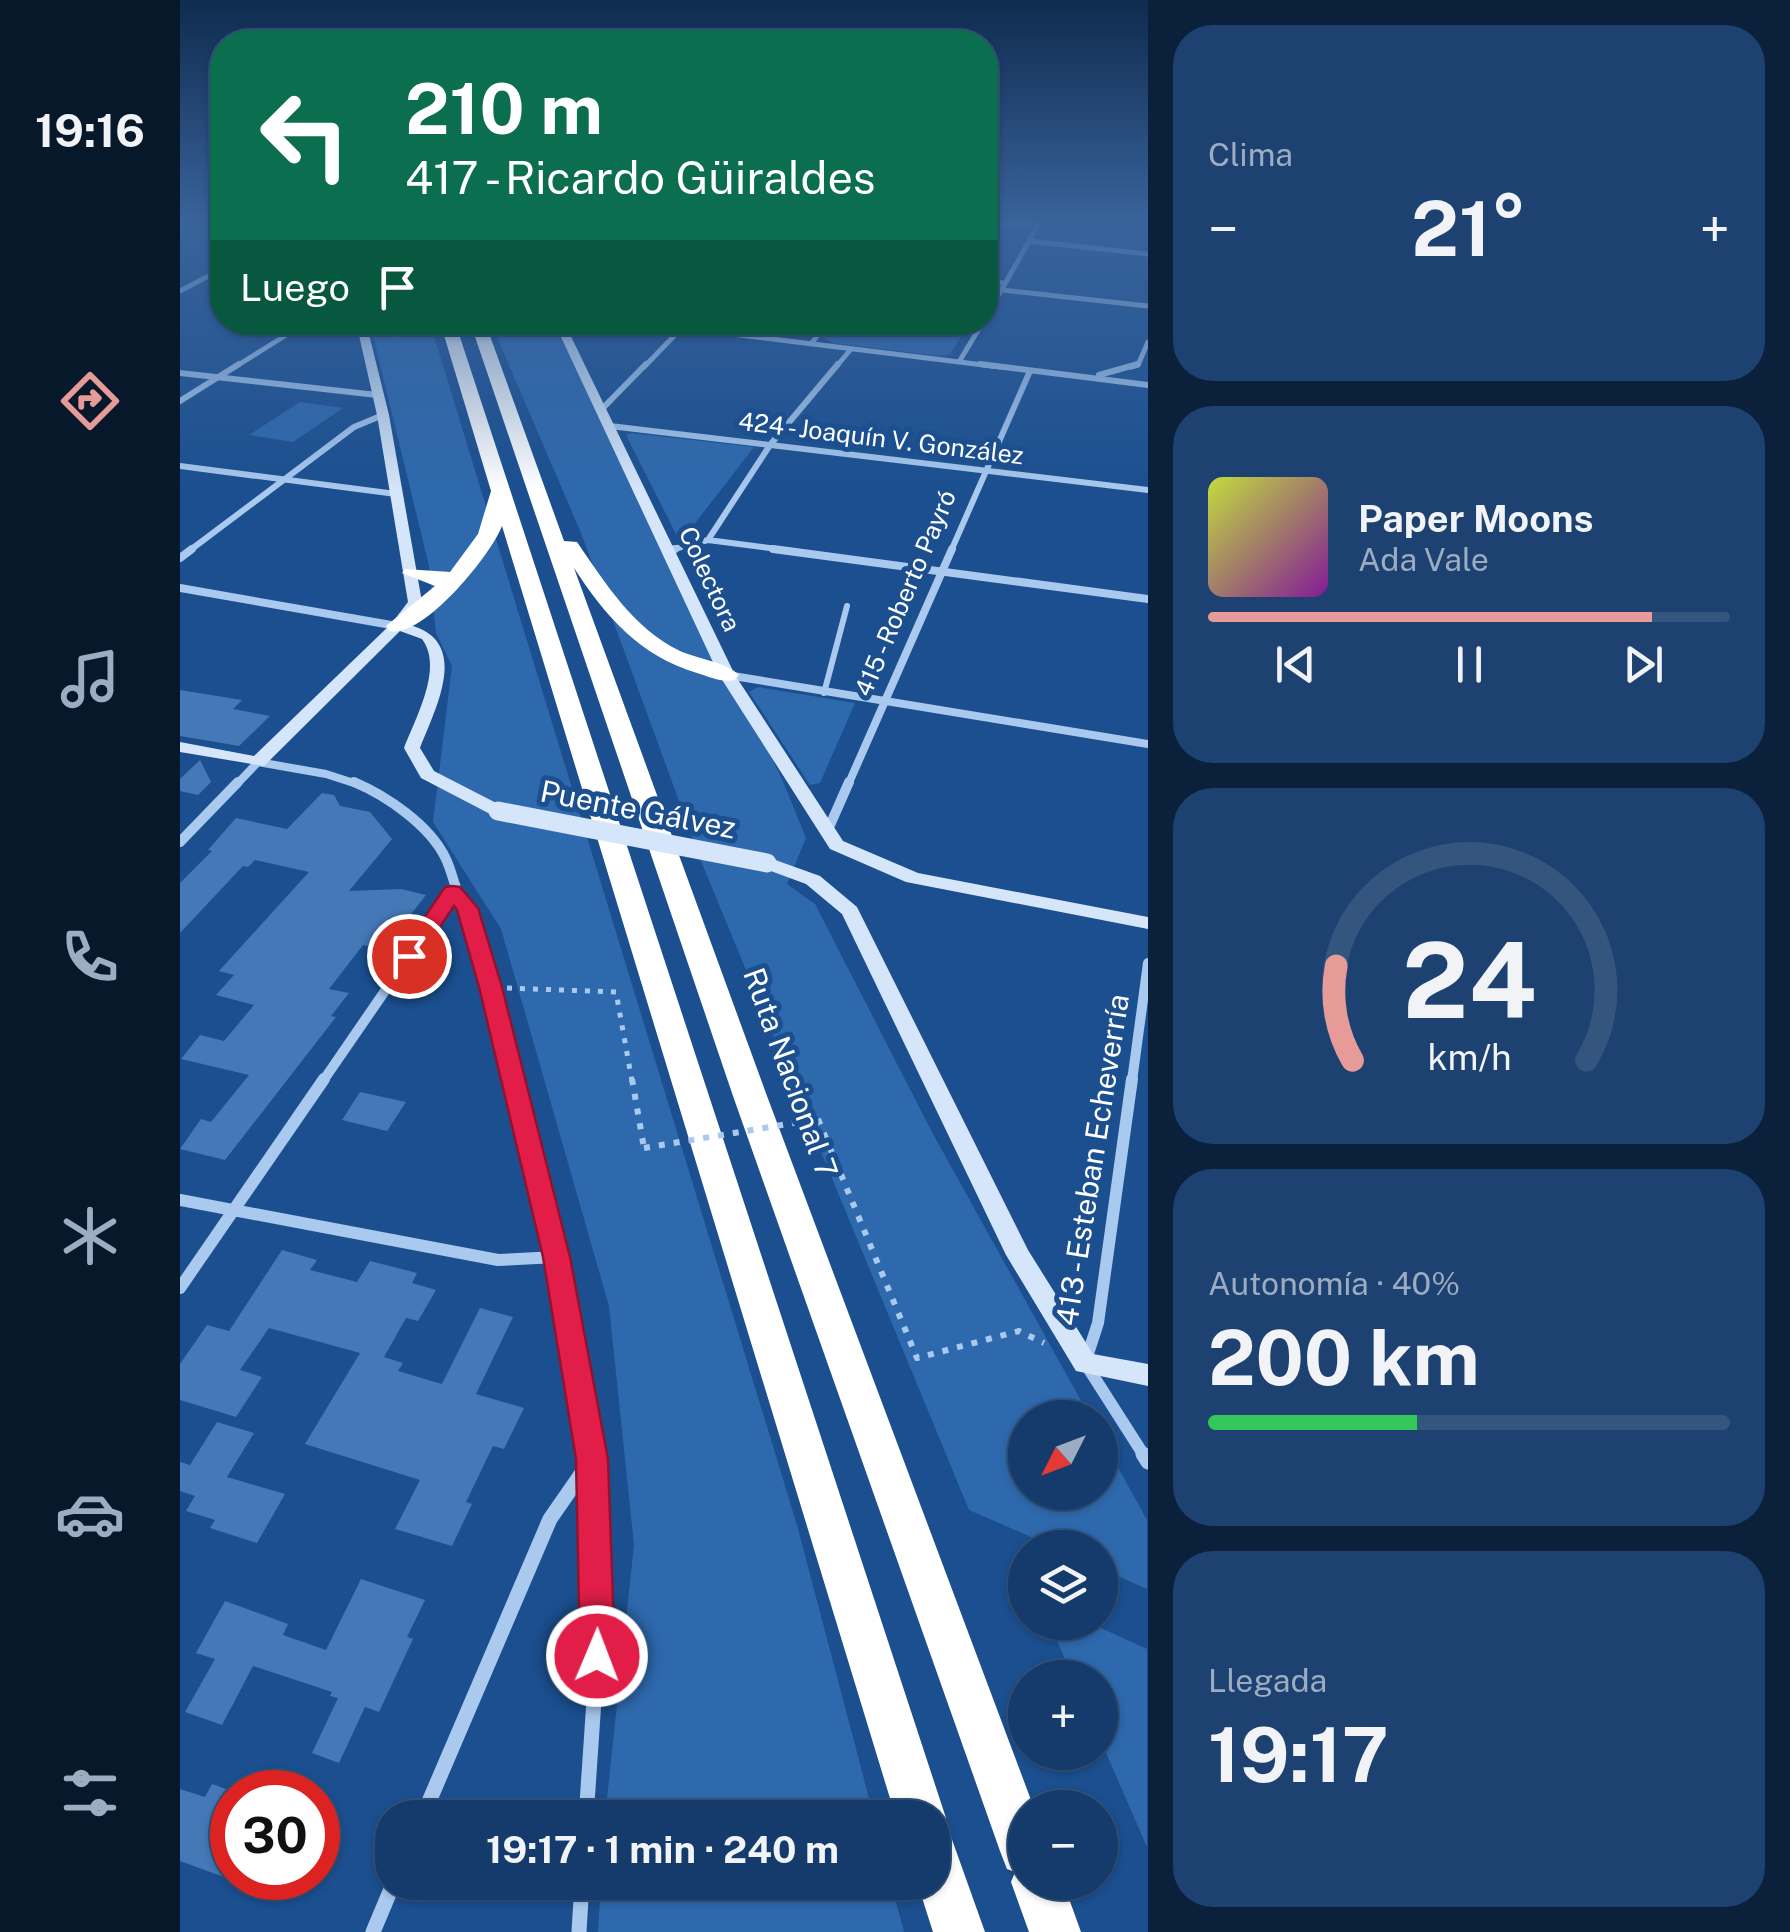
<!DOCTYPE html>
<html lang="es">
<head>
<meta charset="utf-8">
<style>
	body { margin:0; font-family:"Public Sans",sans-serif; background:#1d4271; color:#f1f3f6; height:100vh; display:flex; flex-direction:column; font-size:38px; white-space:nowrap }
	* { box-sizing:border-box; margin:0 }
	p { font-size:32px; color:#9dadc1 }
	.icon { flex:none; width:55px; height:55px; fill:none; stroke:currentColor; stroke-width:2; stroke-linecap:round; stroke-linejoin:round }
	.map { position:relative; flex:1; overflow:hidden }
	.sheet { display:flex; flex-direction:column; gap:25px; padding:25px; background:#0b203b; width:642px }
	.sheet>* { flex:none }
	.top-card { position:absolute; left:30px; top:30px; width:788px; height:305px; border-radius:40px; box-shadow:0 2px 8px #0004,0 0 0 2px #33557e; background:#0b6e4f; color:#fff; overflow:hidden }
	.needle { width:65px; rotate:228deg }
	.buttons { position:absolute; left:828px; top:1400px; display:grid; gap:20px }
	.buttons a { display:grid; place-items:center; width:110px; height:110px; border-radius:50%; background:#143b6b; box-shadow:0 2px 8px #0004,0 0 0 2px #33557e; font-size:50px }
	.speed { position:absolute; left:30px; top:1770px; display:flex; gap:20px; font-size:50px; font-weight:700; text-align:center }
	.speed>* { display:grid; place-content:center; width:130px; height:130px; border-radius:50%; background:#143b6b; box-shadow:0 2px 8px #0004,0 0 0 2px #33557e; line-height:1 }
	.speed .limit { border:15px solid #d22; background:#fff; color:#111 }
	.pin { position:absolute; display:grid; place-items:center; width:85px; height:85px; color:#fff; margin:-42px; border:5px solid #fff; border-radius:50%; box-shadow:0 2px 10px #0007 }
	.me { position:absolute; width:110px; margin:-55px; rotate:1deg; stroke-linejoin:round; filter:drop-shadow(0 0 8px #0008) }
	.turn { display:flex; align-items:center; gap:35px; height:210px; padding:0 30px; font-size:45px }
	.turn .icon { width:130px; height:130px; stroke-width:2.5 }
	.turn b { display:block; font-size:70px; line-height:85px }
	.then { display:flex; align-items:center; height:95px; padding:0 30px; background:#0003; gap:20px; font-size:38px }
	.big { font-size:75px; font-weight:700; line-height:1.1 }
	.sheet .card { flex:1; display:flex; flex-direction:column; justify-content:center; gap:15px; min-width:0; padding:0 35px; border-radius:40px; background:#1d4271 }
	.sheet .dial { align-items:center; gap:0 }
	.dial svg { height:260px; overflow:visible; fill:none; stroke:#33557e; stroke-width:7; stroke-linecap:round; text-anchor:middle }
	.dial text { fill:#f1f3f6; stroke:none }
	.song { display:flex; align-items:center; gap:30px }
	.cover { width:120px; height:120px; border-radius:15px; background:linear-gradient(135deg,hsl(70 70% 55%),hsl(290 70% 35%)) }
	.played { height:10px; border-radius:5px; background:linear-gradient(90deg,#e69b98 85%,#33557e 85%) }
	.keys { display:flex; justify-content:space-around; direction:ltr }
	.heat { display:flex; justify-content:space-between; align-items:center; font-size:55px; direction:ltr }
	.charge { height:15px; border-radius:8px; background:linear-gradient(90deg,#34c759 40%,#33557e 0) }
	.trip { position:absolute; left:195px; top:1800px; width:575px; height:100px; border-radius:40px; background:#143b6b; box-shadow:0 2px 8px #0004,0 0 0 2px #33557e; font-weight:700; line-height:100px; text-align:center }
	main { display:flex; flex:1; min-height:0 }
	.menu { display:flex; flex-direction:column; width:180px; justify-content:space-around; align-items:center; background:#08182b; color:#9dadc1 }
	.menu .icon { width:70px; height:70px }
	.menu .active { color:#e69b98 }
	.menu b { font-size:45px; color:#f1f3f6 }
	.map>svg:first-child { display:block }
	.green { fill:#2e69ad }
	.building { fill:#4478b7 }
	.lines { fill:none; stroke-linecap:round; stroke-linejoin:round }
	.path-far2 { stroke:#a9c9ee; stroke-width:2.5; stroke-dasharray:2.5 4; stroke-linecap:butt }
	.path-far1 { stroke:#a9c9ee; stroke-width:5; stroke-dasharray:5 8; stroke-linecap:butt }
	.path { stroke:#a9c9ee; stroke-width:6; stroke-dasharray:6 9; stroke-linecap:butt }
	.lane { stroke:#a9c9ee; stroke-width:6 }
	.street-far5 { stroke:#a9c9ee; stroke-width:5 }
	.street-far4 { stroke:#a9c9ee; stroke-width:6 }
	.street-far3 { stroke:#a9c9ee; stroke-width:8 }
	.street-far2 { stroke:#a9c9ee; stroke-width:10 }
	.street-far1 { stroke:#a9c9ee; stroke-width:12 }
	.street { stroke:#a9c9ee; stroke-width:15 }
	.secondary { fill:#d6e6fa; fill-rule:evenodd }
	.highway { fill:#fff; fill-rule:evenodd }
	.path-bridge-far1 { stroke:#a9c9ee; stroke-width:2.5; stroke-dasharray:2.5 4; stroke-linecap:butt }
	.path-bridge { stroke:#a9c9ee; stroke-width:6; stroke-dasharray:6 9; stroke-linecap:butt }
	.secondary-bridge { stroke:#d6e6fa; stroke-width:19 }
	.route { fill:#e11d48; stroke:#92132f; stroke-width:2.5 }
	.labels { text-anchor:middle; stroke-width:10; stroke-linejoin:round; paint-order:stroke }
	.far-street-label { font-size:25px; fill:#fff; stroke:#1b4f8f }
	.street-label { font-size:30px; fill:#fff; stroke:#1b4f8f }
</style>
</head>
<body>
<main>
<nav class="menu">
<b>19:16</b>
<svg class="icon active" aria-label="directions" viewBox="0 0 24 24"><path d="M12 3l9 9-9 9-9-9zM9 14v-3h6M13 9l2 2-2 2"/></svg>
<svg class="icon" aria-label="music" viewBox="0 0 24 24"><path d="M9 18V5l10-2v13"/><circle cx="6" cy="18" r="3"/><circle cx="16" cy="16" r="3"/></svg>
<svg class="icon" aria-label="phone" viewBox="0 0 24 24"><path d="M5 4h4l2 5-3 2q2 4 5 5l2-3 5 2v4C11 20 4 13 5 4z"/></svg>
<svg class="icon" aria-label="climate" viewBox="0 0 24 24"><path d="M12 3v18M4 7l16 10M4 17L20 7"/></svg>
<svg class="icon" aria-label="car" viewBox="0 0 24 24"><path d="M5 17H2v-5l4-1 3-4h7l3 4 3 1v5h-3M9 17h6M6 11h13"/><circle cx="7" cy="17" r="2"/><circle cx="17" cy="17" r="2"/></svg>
<svg class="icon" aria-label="filters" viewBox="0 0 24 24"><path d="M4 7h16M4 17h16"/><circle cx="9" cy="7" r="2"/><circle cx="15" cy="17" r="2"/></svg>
</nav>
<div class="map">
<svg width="968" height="1932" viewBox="0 0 968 1932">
	<rect width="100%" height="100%" fill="#1b4f8f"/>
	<path class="green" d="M190 323H250L617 1525 694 1817H425L454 1545 429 1306 321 929 253 822 272 666 256 633 249 566Z
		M311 323H378L602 779 626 838 607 884 635 904 753 1134 910 1417 845 1418V1492H920V1435L967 1520V1589L920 1568V1548L874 1547 789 1510 521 861 401 533Z
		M654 323V322L790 323 770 354 760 356 653 343 643 337Z
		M120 402 163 408 113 442 69 435Z
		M451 433 574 447 506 535 496 534 446 435Z
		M578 687 675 703 640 783 630 785 569 692Z
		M869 1623H910L967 1649V1847L920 1739V1678L893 1677Z
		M421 1882 711 1883 724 1932H418Z"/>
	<path class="building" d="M0 690 62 700 53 709 90 716 59 746 0 736Z
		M20 760 31 782 18 795 0 791V779Z
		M142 793 154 795 160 806 190 812 212 839 169 891 221 889 246 895 203 950 183 945 149 989 169 993 151 1016 156 1017 45 1160 0 1149 21 1119 31 1122 69 1075 1 1059 20 1035 44 1041 74 1005 36 995 54 975 39 971 129 872 75 860 68 867 63 866 0 933V883L32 851 28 850 56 818 107 829Z
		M180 1092 226 1102 207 1131 162 1120Z
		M102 1250 137 1260 130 1270 177 1282 190 1261 237 1273 232 1283 256 1290 238 1321 226 1318 204 1357 223 1363 218 1371 262 1384 300 1308 333 1317 296 1394 344 1408 324 1449 313 1446 286 1502 292 1504 272 1546 215 1529 240 1480 125 1444 180 1353 89 1328 60 1370 82 1377 56 1417 0 1400V1364L27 1325 49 1331Z
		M37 1422 74 1433 47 1477 105 1494 77 1543 30 1528 35 1520 6 1511 15 1496 0 1491V1462L10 1465Z
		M181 1579 245 1600 227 1637 233 1639 199 1712 185 1707 159 1763 132 1753 158 1698 150 1696 152 1692 73 1666 42 1725 5 1712 35 1659 16 1653 45 1601 108 1624 103 1635 146 1650Z
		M32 1784 52 1791V1880L0 1861V1789L25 1797Z"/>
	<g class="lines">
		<path class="path-far2" d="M214 322 217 336
			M334 322 337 329"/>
		<path class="path-far1" d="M327 988 436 992 452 1081"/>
		<path class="path" d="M452 1079 464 1148
			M638 1119 737 1358 839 1331 864 1343"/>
		<path class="lane" d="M644 693 667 606"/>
		<path class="street-far5" d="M805 222 858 226
			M849 241 968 254
			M805 281 825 283
			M822 290 968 306
			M0 291 42 269
			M805 319 861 220
			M454 322 820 367
			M631 344 648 322
			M779 362 803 322
			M55 367 127 322
			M464 367 495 335 494 325
			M656 367 671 349
			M951 367 958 365 968 342"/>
		<path class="street-far4" d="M800 364 968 385
			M0 373 197 395
			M919 375 958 364
			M0 401 59 364
			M422 409 466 364
			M430 426 968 490
			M0 466 216 494
			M528 540 590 445 658 364
			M490 550 528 540 612 551
			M9 551 174 427 203 415
			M771 551 850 371"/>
		<path class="street-far3" d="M593 549 968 599
			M490 550 495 549
			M0 558 12 549
			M0 588 217 626
			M547 675 968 744
			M56 785 78 762 146 774 180 785
			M668 785 772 549"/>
		<path class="street-far2" d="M174 782C207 796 249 825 265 857 274 875 274 892 287 908L333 1081
			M647 832 669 782
			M0 842 58 782
			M143 1081 273 892
			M952 1081 968 963"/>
		<path class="street-far1" d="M332 1079 369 1220 412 1457
			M952 1079 918 1323 905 1363 965 1457
			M0 1200 318 1260 377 1257
			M0 1288 144 1079"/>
		<path class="street" d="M963 1454 968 1462
			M242 1818 370 1519 411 1460
			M406 1818 417 1656 411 1454
			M193 1932 214 1882
			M399 1932 402 1882"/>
		<path class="secondary" d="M176 322H186L209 415 242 602 226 624C292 639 257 705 240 748L254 771 324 807 327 811 324 815H312L241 778 224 748C235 719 264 668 242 639L220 631 84 766 0 752V742L74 756 212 623 228 602 197 415Z
			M374 322H384L555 675 663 841 738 873 968 917V929L726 882 650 849 539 675Z
			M587 857 640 876 677 907 848 1250 913 1354 968 1364V1386L896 1371 826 1255 662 914 626 884 580 867 578 863 580 859Z"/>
		<path class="highway" d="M260 322H275L766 1818 761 1830 770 1834 805 1932H753L737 1882H752V1818H716L322 526C311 555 243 639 209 631L206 626 255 586 222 573 225 569 270 572 298 534 311 491Z
			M290 322H305L384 541 397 542C426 584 453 628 500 651 518 659 546 662 559 675L555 680C542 683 530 677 517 673 460 656 426 617 394 568L587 1096 854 1808H845V1882H883L901 1932H849L831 1882 835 1872 827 1869 820 1851 553 1096Z"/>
		<path class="path-bridge-far1" d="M217 336 337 329"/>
		<path class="path-bridge" d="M464 1148 638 1119"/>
		<path class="secondary-bridge" d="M318 811 587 863"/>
	</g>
	<linearGradient id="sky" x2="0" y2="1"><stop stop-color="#0f2b4f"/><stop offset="0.45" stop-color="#39639b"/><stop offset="1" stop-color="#39639b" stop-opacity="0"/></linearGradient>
	<rect width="968" height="491" fill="url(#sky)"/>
	<path class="route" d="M272 886 280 887 298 908 322 987 390 1257 428 1459 435 1656 430 1667 417 1672 405 1667 400 1656 396 1459 363 1257 299 987 277 910 274 906 237 961H221L218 956 265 887Z"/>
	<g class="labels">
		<g class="far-street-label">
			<text transform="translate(701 438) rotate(7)" y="9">424 - Joaquín V. González</text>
			<text transform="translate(530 579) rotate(65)" y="9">Colectora</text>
			<text transform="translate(725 593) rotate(-67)" y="9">415 - Roberto Payró</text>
		</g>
		<g class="street-label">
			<text transform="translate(458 810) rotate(11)" y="10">Puente Gálvez</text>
			<text transform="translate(610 1073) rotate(70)" y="10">Ruta Nacional 7</text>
			<text transform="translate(913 1160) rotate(-81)" y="10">413 - Esteban Echeverría</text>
		</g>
	</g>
</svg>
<div class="buttons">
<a><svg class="needle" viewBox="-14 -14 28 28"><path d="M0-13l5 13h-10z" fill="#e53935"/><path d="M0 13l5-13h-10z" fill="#9dadc1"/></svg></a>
<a><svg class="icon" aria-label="layers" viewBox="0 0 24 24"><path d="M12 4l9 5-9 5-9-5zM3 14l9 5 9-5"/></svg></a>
<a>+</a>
<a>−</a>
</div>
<div class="speed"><div class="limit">30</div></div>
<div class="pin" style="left:229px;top:956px;background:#d93025"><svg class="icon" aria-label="arrive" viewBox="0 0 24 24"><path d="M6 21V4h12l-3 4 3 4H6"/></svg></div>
<svg class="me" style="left:417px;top:1656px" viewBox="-20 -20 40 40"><circle r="17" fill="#e11d48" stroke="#fff" stroke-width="3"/><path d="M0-11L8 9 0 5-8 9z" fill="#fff"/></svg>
<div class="trip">19:17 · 1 min · 240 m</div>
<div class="top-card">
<div class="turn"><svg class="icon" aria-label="left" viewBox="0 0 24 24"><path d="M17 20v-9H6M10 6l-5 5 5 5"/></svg><div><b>210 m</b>417 - Ricardo Güiraldes</div></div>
<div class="then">Luego<svg class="icon" aria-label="arrive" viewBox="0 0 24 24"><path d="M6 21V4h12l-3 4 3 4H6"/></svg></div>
</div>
</div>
<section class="sheet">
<div class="card"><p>Clima</p>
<div class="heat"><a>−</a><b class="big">21°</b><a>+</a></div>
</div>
<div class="card">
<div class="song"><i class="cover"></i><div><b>Paper Moons</b><p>Ada Vale</p></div></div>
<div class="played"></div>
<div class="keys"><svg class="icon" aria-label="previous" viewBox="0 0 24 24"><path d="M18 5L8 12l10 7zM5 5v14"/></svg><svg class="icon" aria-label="pause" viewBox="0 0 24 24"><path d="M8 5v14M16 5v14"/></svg><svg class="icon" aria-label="next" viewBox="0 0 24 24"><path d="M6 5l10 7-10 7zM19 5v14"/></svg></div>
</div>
<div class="card dial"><svg viewBox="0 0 100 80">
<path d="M14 69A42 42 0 1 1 86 69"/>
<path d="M14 69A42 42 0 0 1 9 40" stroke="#e69b98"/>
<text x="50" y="56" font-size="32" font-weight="700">24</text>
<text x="50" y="72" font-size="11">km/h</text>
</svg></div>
<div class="card"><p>Autonomía · 40%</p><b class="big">200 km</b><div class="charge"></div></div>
<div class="card"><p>Llegada</p><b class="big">19:17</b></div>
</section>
</main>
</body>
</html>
